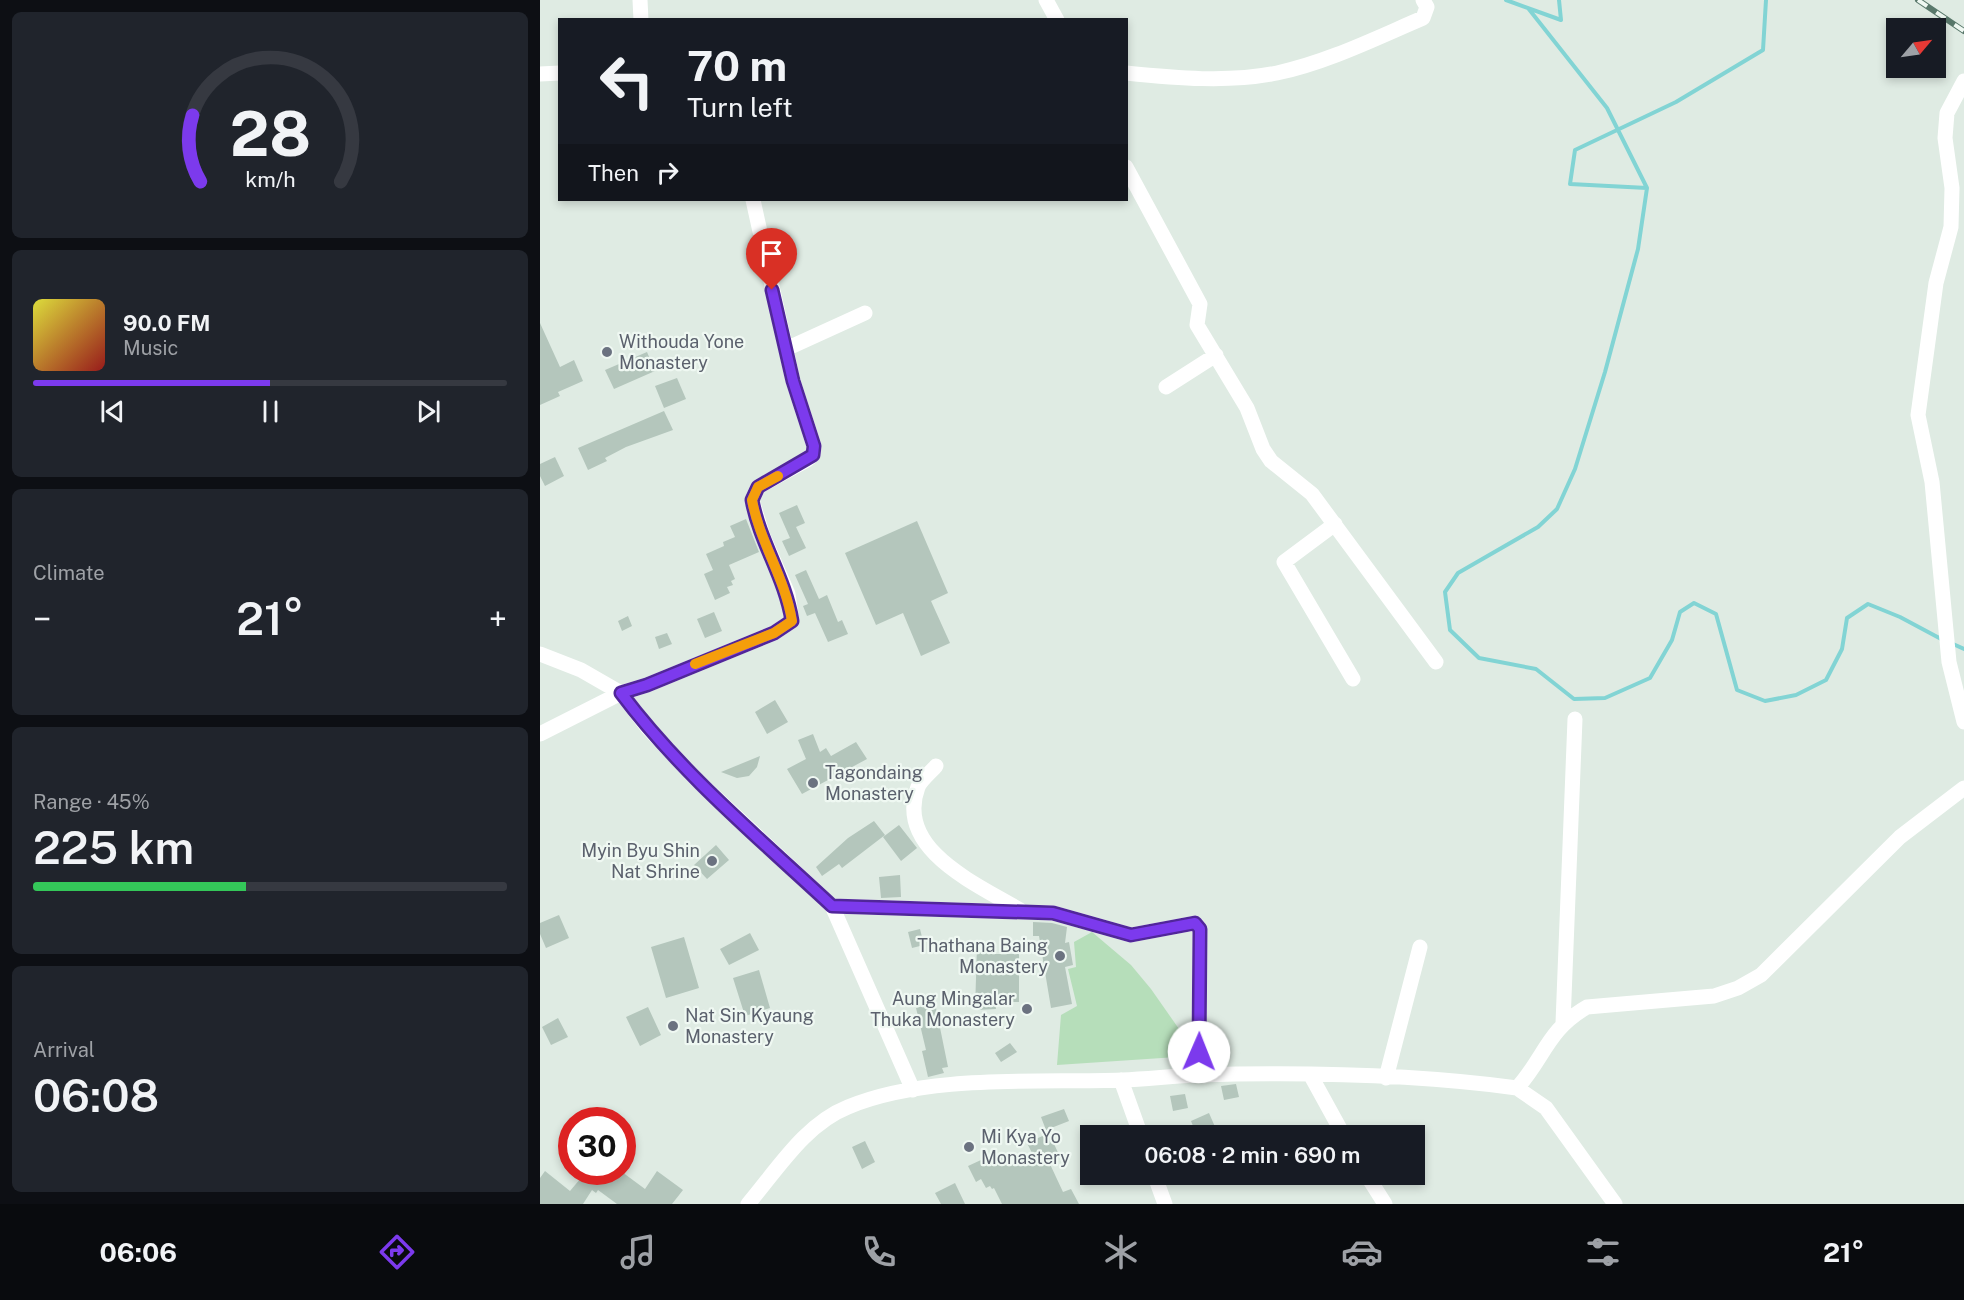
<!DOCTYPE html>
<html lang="en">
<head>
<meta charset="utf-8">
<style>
	body { margin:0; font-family:"Public Sans",sans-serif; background:#20242c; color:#f1f3f6; height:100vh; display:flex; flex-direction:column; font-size:22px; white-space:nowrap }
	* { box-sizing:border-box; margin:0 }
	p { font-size:20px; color:#9ea1a6 }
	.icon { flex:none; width:33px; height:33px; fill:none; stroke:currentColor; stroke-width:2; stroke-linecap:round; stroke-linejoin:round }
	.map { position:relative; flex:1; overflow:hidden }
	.panel { display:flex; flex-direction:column; gap:12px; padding:12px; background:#0d0f14; width:540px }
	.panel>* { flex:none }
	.top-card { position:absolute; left:18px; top:18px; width:570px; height:183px; border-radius:0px; box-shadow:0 3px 9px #0003; background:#171b24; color:#f1f3f6; overflow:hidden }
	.needle { width:39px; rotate:61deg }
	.tools { position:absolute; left:1346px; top:18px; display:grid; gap:12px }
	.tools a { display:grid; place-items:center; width:60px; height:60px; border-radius:0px; background:#171b24; box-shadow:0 3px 9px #0003; font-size:30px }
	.speed { position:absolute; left:18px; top:1107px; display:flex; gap:12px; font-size:30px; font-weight:700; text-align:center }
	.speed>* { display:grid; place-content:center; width:78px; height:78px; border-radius:50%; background:#171b24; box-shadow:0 3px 9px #0003; line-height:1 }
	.speed .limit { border:9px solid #d22; background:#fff; color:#111 }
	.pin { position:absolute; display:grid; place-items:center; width:51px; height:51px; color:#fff; margin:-62px -26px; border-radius:50% 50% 50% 0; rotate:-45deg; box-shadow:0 0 6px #0007 }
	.pin .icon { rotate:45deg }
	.me { position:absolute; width:66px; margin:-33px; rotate:1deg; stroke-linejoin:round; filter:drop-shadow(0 0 4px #0008) }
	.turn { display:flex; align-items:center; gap:21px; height:126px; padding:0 30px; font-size:27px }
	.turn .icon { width:78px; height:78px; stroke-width:2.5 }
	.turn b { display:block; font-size:42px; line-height:51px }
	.then { display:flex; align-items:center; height:57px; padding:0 30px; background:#0003; gap:12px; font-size:22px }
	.big { font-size:45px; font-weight:600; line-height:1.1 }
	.panel .widget { flex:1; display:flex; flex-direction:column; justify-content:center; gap:9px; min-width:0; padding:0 21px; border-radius:9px; background:#20242c }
	.panel .dial { align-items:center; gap:0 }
	.dial svg { height:156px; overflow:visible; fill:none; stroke:#363941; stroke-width:7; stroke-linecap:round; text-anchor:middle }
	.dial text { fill:#f1f3f6; stroke:none }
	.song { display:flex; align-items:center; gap:18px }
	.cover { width:72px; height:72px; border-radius:9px; background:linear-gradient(135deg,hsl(60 70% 55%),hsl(0 70% 35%)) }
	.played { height:6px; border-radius:3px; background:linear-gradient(90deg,#7c3aed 50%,#363941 50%) }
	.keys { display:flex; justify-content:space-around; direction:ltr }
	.heat { display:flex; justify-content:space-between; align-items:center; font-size:33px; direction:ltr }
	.charge { height:9px; border-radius:4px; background:linear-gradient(90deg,#34c759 45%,#363941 0) }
	.trip { position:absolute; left:540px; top:1125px; width:345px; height:60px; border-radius:0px; background:#171b24; box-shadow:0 3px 9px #0003; font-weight:600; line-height:60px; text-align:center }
	.tab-bar { display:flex; height:96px; justify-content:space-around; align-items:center; background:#090b0e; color:#9ea1a6 }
	.tab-bar .icon { width:42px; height:42px }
	.tab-bar .selected { color:#7c3aed }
	.tab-bar b { font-size:27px; color:#f1f3f6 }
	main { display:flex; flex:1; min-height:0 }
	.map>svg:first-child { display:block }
	.green { fill:#b6deba }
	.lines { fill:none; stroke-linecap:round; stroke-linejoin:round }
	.stream { stroke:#82d4d4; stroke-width:4 }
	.building { fill:#b4c6bc }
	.minor { stroke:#fff; stroke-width:15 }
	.rail-casing { stroke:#59786b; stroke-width:6 }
	.rail { stroke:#eff8f2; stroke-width:4; stroke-dasharray:11; stroke-linecap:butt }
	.route-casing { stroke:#51269a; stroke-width:15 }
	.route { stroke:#7c3aed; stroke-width:10 }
	.slow { stroke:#f59e0b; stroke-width:10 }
	.worship-dot { fill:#6b7280; stroke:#eff8f2; stroke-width:2 }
	.labels { text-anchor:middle; stroke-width:4.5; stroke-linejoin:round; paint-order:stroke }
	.worship-label { font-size:18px; fill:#5b616d; stroke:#eff8f2; text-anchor:start }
</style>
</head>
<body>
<main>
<section class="panel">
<div class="widget dial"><svg viewBox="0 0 100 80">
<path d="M14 69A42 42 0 1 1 86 69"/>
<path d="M14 69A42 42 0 0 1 10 35" stroke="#7c3aed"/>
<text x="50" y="56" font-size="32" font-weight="700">28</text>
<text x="50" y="72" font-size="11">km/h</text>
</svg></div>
<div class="widget">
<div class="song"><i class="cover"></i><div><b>90.0 FM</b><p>Music</p></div></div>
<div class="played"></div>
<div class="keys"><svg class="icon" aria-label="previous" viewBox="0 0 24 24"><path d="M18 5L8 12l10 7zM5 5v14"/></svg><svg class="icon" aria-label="pause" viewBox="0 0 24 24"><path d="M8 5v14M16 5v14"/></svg><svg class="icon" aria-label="next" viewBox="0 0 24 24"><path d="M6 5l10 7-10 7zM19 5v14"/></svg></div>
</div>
<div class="widget"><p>Climate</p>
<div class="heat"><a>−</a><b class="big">21°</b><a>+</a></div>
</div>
<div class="widget"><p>Range · 45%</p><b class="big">225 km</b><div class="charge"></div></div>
<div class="widget"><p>Arrival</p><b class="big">06:08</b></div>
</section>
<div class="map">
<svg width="1424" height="1204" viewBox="0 0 1424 1204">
	<rect width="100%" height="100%" fill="#dfebe3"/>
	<path class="green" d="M552 932 591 965 611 989 639 1029 637 1057 517 1065 521 1015 537 1006 528 969 536 967 534 942Z"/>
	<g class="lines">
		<path class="stream" d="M966 0 1021 20 1019 0
			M988 8 1067 108 1107 188 1098 249 1065 372 1035 469 1017 509 998 527 918 573 905 592 910 630 939 658 996 669 1034 699 1065 698 1110 678 1132 640 1140 612 1154 603 1176 614 1197 690 1225 701 1256 695 1286 680 1302 649 1307 618 1328 604 1360 617 1403 640
			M1107 188 1030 184 1035 150 1136 102 1223 50 1226 0
			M1413 644 1424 649"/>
	</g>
	<path class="building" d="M0 323 20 367 34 360 43 381 18 392 20 396 0 405Z
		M107 352 115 371 74 389 65 370Z
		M137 378 146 399 124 408 115 386Z
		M124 411 133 430 86 447 65 458 67 461 48 470 38 448Z
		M15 457 24 476 5 486 0 476V464Z
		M257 505 265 523 256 527 266 548 249 556 242 541 250 538 239 513Z
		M206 519 219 552 189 565 195 579 191 581 193 585 187 587 190 593 175 600 164 574 173 570 166 554 184 546 183 542 195 537 190 526Z
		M377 521 408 593 391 601 410 643 381 656 363 613 336 625 305 553Z
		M266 570 279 599 287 595 298 622 302 620 308 634 288 642 275 613 267 616 263 606 268 604 255 575Z
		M174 612 182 631 165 638 157 619Z
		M88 616 92 626 82 631 78 621Z
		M127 633 132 644 119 649 115 637Z
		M235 700 248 722 227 734 215 712Z
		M273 734 280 752 286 748 291 756 316 742 327 759 262 794 247 769 266 759 258 740Z
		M220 756 217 767 209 776 197 778 181 772Z
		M334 821 345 835 302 868 299 864 282 876 276 867 308 838Z
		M359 825 377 848 361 861 343 837Z
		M176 845 189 860 167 879 154 865Z
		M360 875 361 897 341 898 339 877Z
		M19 915 29 938 6 948 0 934V923Z
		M493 922 512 923 527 927 525 943 529 942 533 965 525 967 532 1004 511 1008 499 936H493Z
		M380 929 384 945 372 948 368 932Z
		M210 933 219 950 189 965 180 949Z
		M144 937 159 988 126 998 111 947Z
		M437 946H455V954H479V1002H455L456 1009 435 1010Z
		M219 970 230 1008 205 1016 193 978Z
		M395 1003 408 1067 402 1068 404 1073 388 1077 382 1051 386 1050 376 1008Z
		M108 1007 121 1035 100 1046 86 1017Z
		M18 1018 28 1037 11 1045 2 1027Z
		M470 1043 477 1052 461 1062 455 1053Z
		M696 1084 699 1097 684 1100 681 1086Z
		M645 1094 648 1108 633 1111 630 1096Z
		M524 1109 529 1121 506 1130 501 1117Z
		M669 1113 679 1136H657L651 1121Z
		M509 1133 520 1157 509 1162 523 1192 531 1189 539 1204H462L454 1188 452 1189 450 1186 446 1188 441 1179 436 1182 428 1166 454 1154 456 1159 463 1156 467 1164 492 1153 487 1143Z
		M325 1141 335 1162 322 1169 312 1147Z
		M5 1171 30 1191 46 1172H82L105 1189 117 1171 143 1190 132 1204H77L58 1190 56 1193 52 1190 43 1204H0V1178Z
		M415 1183 425 1204H401L395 1193Z"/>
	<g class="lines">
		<path class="minor" d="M100 0 101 20
			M506 0 517 20
			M586 73C635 78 689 83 737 73 788 62 836 38 883 18L887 7 883 0
			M0 74 20 73
			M1424 81 1407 113 1405 138 1412 188 1411 227 1396 283 1378 415 1392 482 1409 662 1424 722
			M586 167 660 304 657 325 707 408 723 449 731 461 772 494 896 662
			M246 349 325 313
			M626 387 676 355
			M795 524 744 562 813 679
			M0 654 41 670 81 693 107 727 157 780 292 906 373 1090
			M0 734 81 693 107 685 234 633 252 621 248 594 223 536 212 500 218 487 267 460 273 455 274 446 253 381 213 200
			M396 766C391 772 381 780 378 787 354 850 439 885 480 910
			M292 906 513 913 591 935 655 923 660 929 659 1075
			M1023 1023 1035 719
			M771 1076 804 1136
			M846 1078 880 947
			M581 1080 601 1136
			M977 1088 1006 1108 1075 1204
			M614 1174 625 1204
			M826 1174 845 1204
			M208 1204C237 1170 265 1124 308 1107 387 1074 498 1083 582 1080 608 1079 633 1076 659 1075 764 1072 873 1074 977 1088 1005 1057 1007 1030 1047 1007L1174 996 1198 988 1221 975 1360 837 1424 788"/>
		<defs>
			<path id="rail" d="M1378 0 1424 31"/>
		</defs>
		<use href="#rail" class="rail-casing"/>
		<use href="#rail" class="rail"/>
	</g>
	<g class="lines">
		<defs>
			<path id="route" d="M232 290 253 381 274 446 273 455 218 487 212 500C220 543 245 577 252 621L234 633 107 685 81 693C141 773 219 838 292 906L513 913 591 935 655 923 660 929 659 1052"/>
		</defs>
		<use href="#route" class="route-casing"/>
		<use href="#route" class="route"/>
		<path class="slow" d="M155 664 234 633 252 621C245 577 220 543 212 500L218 487 238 476"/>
	</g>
	<g class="worship-dot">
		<circle cx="67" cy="352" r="6"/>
		<circle cx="273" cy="783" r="6"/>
		<circle cx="172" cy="861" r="6"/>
		<circle cx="520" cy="956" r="6"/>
		<circle cx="487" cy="1009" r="6"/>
		<circle cx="133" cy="1026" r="6"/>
		<circle cx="429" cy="1147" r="6"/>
	</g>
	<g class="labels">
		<g class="worship-label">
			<text x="79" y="348">Withouda Yone<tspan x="79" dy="21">Monastery</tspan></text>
			<text x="285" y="779">Tagondaing<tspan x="285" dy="21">Monastery</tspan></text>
			<text x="160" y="857" text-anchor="end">Myin Byu Shin<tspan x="160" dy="21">Nat Shrine</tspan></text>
			<text x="508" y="952" text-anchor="end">Thathana Baing<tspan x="508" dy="21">Monastery</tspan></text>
			<text x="475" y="1005" text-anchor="end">Aung Mingalar<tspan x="475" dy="21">Thuka Monastery</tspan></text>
			<text x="145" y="1022">Nat Sin Kyaung<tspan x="145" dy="21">Monastery</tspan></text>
			<text x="441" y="1143">Mi Kya Yo<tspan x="441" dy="21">Monastery</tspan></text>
		</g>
	</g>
</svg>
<div class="tools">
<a><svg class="needle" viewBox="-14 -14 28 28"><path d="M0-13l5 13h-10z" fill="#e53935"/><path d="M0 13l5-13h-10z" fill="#9ea1a6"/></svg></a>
</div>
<div class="speed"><div class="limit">30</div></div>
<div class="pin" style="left:232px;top:290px;background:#d93025"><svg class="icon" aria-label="arrive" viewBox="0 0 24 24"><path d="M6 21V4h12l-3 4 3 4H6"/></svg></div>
<svg class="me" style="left:659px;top:1052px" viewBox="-20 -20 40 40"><circle r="19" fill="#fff"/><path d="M0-13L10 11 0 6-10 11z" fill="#7c3aed"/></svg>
<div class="trip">06:08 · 2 min · 690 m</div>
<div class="top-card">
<div class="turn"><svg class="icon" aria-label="left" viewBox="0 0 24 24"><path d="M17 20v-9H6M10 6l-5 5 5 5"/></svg><div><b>70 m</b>Turn left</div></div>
<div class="then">Then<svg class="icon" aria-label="right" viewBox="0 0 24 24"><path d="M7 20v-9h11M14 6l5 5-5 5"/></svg></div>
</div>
</div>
</main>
<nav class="tab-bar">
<b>06:06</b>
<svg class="icon selected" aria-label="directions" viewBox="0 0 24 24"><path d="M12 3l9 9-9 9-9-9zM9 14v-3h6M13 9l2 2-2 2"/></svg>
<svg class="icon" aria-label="music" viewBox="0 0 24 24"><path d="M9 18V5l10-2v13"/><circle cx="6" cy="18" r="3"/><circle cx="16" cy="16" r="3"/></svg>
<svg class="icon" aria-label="phone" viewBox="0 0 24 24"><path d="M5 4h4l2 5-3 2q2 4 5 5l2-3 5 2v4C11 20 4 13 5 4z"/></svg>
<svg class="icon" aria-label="climate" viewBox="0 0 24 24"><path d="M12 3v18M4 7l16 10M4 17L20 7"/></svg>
<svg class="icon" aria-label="car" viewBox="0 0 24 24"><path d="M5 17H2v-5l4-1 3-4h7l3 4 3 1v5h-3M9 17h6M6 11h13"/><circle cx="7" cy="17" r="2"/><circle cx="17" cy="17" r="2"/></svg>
<svg class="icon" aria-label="filters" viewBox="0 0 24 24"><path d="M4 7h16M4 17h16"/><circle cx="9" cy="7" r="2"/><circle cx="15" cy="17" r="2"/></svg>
<b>21°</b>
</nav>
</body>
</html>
